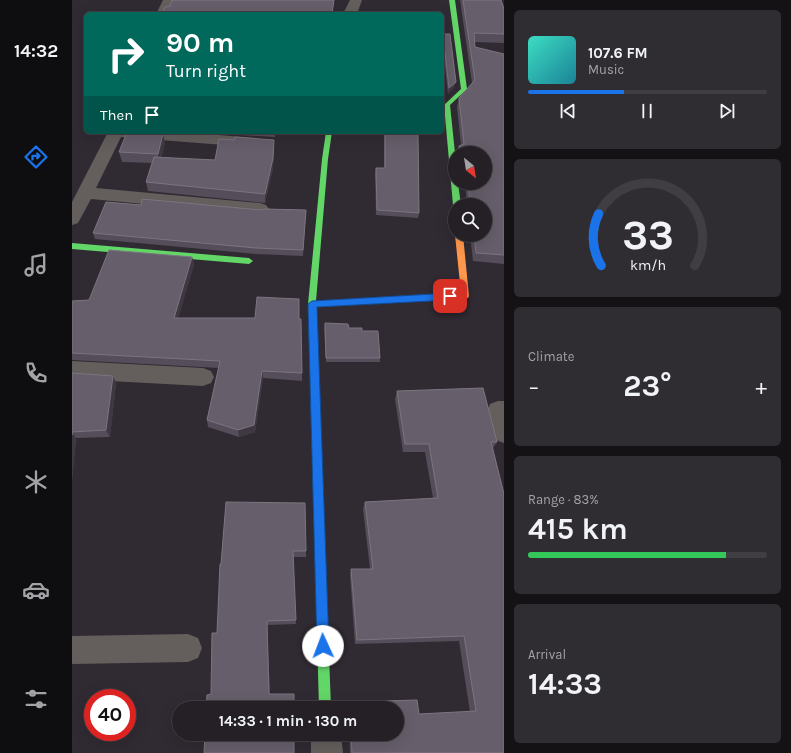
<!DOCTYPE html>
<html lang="en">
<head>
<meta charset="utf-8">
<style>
	body { margin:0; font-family:Karla,sans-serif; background:#302d32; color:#f1f3f6; height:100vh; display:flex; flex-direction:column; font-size:15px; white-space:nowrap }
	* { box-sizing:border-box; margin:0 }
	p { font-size:13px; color:#a3a3a7 }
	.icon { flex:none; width:22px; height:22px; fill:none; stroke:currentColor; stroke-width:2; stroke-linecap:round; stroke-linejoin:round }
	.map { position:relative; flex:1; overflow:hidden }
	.panel { display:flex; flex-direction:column; gap:10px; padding:10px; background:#141215; width:287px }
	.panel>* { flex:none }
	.top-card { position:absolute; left:12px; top:12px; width:360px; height:122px; border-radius:6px; box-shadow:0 4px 16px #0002,0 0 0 1px #413e43; background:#00695c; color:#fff; overflow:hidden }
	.needle { width:26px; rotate:150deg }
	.buttons { position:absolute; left:376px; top:146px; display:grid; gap:8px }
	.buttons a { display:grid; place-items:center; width:44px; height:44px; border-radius:50%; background:#242026; box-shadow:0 4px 16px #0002,0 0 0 1px #413e43; font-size:20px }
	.speed { position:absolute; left:12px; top:689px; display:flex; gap:8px; font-size:20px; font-weight:700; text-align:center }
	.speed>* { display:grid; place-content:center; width:52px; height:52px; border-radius:50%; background:#242026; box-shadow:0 4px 16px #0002,0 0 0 1px #413e43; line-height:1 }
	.speed .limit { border:6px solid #d22; background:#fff; color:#111 }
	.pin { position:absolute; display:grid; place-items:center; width:34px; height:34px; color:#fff; margin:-17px; border-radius:8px; box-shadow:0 2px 6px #0006 }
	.me { position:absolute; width:44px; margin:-22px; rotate:358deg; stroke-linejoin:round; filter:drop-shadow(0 0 3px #0008) }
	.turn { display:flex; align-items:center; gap:14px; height:84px; padding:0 16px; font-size:18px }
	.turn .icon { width:52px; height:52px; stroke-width:2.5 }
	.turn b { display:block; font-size:28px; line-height:34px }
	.then { display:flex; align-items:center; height:38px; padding:0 16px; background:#0003; gap:8px; font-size:15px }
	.big { font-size:30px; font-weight:700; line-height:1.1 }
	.panel .widget { flex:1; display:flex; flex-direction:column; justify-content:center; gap:6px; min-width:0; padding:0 14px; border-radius:6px; background:#302d32 }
	.panel .dial { align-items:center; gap:0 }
	.dial svg { height:104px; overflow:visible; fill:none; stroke:#413e43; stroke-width:7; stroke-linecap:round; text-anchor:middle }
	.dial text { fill:#f1f3f6; stroke:none }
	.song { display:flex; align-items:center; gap:12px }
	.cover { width:48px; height:48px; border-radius:6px; background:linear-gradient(135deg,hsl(170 70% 55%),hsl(190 70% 35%)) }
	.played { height:4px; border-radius:2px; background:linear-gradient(90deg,#1a73e8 40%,#413e43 40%) }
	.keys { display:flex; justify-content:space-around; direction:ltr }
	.heat { display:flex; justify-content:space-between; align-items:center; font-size:22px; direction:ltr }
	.charge { height:6px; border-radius:3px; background:linear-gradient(90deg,#34c759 83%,#413e43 0) }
	.trip { position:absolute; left:100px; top:701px; width:232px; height:40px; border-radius:20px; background:#242026; box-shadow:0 4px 16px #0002,0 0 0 1px #413e43; font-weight:700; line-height:40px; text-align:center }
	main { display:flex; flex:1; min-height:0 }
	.tabs { display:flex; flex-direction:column; width:72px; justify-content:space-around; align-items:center; background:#0e0d0f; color:#a3a3a7 }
	.tabs .icon { width:28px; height:28px }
	.tabs .current { color:#1a73e8 }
	.tabs b { font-size:18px; color:#f1f3f6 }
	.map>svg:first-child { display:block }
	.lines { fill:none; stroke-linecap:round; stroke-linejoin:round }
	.street { fill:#645f5d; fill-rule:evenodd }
	.fast { fill:#63d668; fill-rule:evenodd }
	.slow { fill:#ff974d; fill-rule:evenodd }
	.wall { fill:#554d59 }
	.shaded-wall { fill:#3f3842 }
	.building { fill:#665e6a; stroke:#7c7580 }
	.route { fill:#1a73e8; stroke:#114b97 }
</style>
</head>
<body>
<main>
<nav class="tabs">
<b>14:32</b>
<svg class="icon current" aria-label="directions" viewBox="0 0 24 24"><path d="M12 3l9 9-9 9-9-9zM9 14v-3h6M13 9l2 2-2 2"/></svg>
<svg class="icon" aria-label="music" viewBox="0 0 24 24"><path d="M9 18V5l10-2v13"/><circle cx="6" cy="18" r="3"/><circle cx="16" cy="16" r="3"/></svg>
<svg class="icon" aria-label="phone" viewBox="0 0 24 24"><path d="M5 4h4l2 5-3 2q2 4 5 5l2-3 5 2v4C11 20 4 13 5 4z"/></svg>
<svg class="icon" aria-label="climate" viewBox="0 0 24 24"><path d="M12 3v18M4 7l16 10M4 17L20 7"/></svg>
<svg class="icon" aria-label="car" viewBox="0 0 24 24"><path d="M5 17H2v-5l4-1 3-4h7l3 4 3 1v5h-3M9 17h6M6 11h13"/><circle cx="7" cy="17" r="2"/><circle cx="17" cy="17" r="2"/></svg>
<svg class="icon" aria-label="filters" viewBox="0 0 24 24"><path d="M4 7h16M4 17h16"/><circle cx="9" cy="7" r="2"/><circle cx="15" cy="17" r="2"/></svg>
</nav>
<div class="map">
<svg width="432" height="753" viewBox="0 0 432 753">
	<rect width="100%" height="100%" fill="#302a32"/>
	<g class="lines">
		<path class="street" d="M91 0H103L98 14H84Z
			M278 0H290L285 14H271Z
			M36 132H109L184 138 186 142 184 146 178 147 49 137 24 188 188 203 194 205 197 209 194 213 188 215 19 199 6 223 0 225V202Z
			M0 361 131 368 139 371 142 377 139 383 131 386 0 379Z
			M426 401H432V443L424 440 415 411 418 404Z
			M116 634 126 638 130 648 126 658 116 662 0 664V636Z
			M239 734H269L271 753H239Z"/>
		<path class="fast" d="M377 0H383L395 89 378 105 383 153V183H386L389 205H383V207L381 205 372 105 389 89Z
			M254 132H260L256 159 244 301 313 297 317 300 313 303 244 307 259 708H247L236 304 250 159Z
			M0 243 177 258 181 261 177 264 0 249Z"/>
		<path class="slow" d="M383 235H391L397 296 396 298 310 302 309 300 313 297 389 293Z"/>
	</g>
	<path class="wall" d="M388 0H429L432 9V43L402 42 403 47 432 54V264L401 261 398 235H413V205H395L393 183H413V153H385L387 146 389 145 385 107 387 98 400 83Z
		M370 34 384 82 382 87 376 94 372 57H370Z
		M55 132H79L80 133 91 134 93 143 89 158 143 160 162 140H202V149L201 168 193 203 76 191 74 182 80 163 50 162 47 152Z
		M167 132H203V137L167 135Z
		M312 132H346L347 213 346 218 304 215 303 173 304 168H312Z
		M69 205 188 210H234L231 256 184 254 23 239 21 233Z
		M120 257 122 265 106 318 227 319 230 373V381L191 378 183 432 167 437 136 427 135 420 147 368 0 360V301L17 300Z
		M253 323 290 331 308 358V362H254L252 328Z
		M0 373 44 383 38 437 4 438 0 481Z
		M411 388 425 442 421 448 432 494V753H278L277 734H325V708H275V704L276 702 345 700 347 714 398 712 387 641 283 644 278 575 279 569H298L291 509 293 502 361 498 353 452H331L323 399 325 391Z
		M154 502 234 551V557H221L224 624 195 625 198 694H139L145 633 149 564Z"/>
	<path class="shaded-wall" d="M384 82 382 87 376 94 377 88Z
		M91 134 93 143 88 164 86 154Z
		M202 140V149L201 168 193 203V194Z
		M120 257 122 265 104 326 102 318Z
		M190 371 191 378 183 432 167 437 166 430Z
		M41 376 44 383 38 437 34 430Z
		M0 432 4 438 0 481Z
		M195 621V625L198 696 197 694Z"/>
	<path class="building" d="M100 0H262L260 14H90L93 7 98 6Z
		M391 0H429L432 9V34L402 33 403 47 432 54V255L404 253 402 235H413V205H398L396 183H413V153H387V146L392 144 387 98 403 80Z
		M370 34H378L384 82 377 88 373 52H370Z
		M55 132H79V133L91 134 86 154 47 152Z
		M313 132H346L347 213 305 210 304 168H313Z
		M163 137 202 140 201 158 193 194 74 182 82 157 143 160 147 139 162 140Z
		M70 199 188 210 193 209 234 210 231 250 184 248 21 233 34 202 69 205Z
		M37 250 120 257 102 318H183L185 297 227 299V319H229L230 373 190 371 182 425 166 430 135 420 148 361 0 353V301L17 300Z
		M253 323 276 324 277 328H290V331H306L308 358H254Z
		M0 373 41 376 34 430 0 432V435Z
		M411 388 425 442H419L432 494V753H280L279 734H325V708H277L276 702 345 700 347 714 404 711 392 636 285 640 279 569H301L293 502 366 498 357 444H333L325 391Z
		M154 502 233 503 234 551H221L224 620 195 621 197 694H222V708H134L135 695 139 694 140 633H145L148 564H149Z
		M133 734H222V753H132Z"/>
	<path class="route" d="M378 293 382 296 378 300 245 307 257 646 256 650 251 652 247 650 245 646 236 304 240 301Z"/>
</svg>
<div class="buttons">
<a><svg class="needle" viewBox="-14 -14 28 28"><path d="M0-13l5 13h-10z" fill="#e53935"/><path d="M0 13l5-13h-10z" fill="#a3a3a7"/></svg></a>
<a><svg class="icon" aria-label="search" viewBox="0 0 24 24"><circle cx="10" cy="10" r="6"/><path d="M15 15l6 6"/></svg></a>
</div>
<div class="speed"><div class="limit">40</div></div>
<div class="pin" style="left:378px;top:296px;background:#d93025"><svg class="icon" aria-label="arrive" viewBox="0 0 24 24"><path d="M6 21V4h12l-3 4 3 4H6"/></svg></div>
<svg class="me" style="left:251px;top:646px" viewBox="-20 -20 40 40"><circle r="19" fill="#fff"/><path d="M0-13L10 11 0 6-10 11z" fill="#1a73e8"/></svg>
<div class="trip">14:33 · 1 min · 130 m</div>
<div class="top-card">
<div class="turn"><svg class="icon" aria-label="right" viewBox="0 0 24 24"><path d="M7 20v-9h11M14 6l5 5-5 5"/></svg><div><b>90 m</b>Turn right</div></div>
<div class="then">Then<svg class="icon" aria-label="arrive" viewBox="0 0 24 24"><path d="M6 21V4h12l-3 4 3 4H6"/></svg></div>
</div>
</div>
<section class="panel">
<div class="widget">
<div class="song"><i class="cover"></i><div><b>107.6 FM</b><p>Music</p></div></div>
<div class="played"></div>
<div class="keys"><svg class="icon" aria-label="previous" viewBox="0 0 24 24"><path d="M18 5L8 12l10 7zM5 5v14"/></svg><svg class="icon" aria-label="pause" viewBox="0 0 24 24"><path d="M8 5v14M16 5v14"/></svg><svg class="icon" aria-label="next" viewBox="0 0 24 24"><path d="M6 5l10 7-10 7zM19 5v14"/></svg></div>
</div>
<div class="widget dial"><svg viewBox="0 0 100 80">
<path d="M14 69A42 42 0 1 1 86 69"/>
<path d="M14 69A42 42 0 0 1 12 29" stroke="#1a73e8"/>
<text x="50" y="56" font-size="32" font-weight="700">33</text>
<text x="50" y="72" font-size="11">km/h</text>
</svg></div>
<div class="widget"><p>Climate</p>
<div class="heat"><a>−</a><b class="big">23°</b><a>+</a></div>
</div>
<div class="widget"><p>Range · 83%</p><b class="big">415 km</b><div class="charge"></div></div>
<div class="widget"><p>Arrival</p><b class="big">14:33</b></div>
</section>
</main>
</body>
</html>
